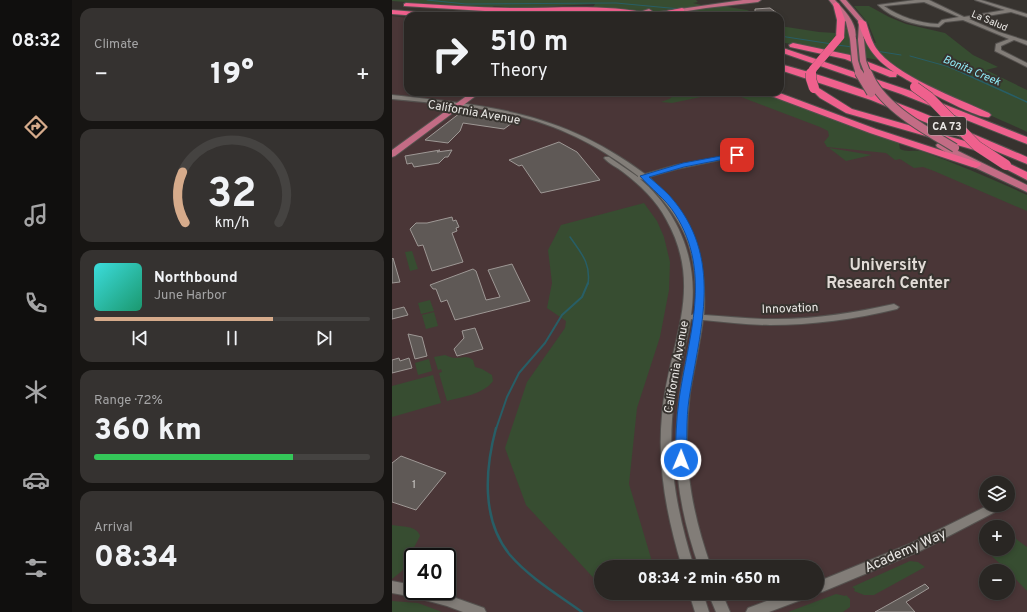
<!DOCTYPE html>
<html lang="en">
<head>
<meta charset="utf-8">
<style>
	body { margin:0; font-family:Overpass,sans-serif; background:#353230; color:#f1f3f6; height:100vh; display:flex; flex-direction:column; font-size:15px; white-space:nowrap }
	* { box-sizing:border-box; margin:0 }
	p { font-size:13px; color:#a5a5a6 }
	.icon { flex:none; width:22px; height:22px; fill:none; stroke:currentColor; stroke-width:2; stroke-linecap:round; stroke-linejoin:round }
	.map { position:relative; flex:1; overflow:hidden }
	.drawer { display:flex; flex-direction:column; gap:8px; padding:8px; background:#171513; width:320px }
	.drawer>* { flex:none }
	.hud { position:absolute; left:12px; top:12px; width:380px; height:84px; border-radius:12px; box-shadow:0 2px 6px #0003,0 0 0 1px #454341; background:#292623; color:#f1f3f6; overflow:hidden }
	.controls { position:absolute; left:587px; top:476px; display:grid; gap:8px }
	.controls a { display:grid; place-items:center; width:36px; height:36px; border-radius:50%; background:#292623; box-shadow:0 2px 6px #0003,0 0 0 1px #454341; font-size:20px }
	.speed { position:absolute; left:12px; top:548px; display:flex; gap:8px; font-size:20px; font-weight:700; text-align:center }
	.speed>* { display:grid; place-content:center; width:52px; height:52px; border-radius:50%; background:#292623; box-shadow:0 2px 6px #0003,0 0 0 1px #454341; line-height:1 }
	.speed .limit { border:2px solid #111; border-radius:6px; background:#fff; color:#111 }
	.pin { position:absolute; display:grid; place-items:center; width:34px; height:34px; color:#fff; margin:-17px; border-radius:8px; box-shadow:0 2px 6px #0006 }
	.me { position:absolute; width:44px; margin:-22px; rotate:1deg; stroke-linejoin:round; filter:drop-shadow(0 0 3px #0008) }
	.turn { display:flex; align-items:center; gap:14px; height:84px; padding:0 20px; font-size:18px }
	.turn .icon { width:52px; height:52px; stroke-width:2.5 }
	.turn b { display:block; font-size:28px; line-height:34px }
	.big { font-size:30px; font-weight:800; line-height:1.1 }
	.drawer .tile { flex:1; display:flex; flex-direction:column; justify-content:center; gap:6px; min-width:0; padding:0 14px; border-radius:12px; background:#353230 }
	.drawer .dial { align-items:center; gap:0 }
	.dial svg { height:104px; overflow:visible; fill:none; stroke:#454341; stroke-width:7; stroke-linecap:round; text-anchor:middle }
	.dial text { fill:#f1f3f6; stroke:none }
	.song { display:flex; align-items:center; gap:12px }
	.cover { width:48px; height:48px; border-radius:6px; background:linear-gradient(135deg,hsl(180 70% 55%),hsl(160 70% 35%)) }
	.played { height:4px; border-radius:2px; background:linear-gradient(90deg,#d6ab8b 65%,#454341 65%) }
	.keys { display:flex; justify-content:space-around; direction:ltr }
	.heat { display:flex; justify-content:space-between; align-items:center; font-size:22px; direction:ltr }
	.charge { height:6px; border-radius:3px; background:linear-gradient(90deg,#34c759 72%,#454341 0) }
	.trip { position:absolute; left:202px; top:560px; width:230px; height:40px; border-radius:20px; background:#292623; box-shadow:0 2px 6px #0003,0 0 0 1px #454341; font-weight:800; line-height:40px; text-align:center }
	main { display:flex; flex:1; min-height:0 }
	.dock { display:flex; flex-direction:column; width:72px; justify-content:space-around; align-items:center; background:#100f0e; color:#a5a5a6 }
	.dock .icon { width:28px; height:28px }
	.dock .selected { color:#d6ab8b }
	.dock b { font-size:18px; color:#f1f3f6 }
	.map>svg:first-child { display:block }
	.education { fill:#4a3637; fill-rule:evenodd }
	.green { fill:#374d31 }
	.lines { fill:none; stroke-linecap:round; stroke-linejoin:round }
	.stream-far3 { stroke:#285e66; stroke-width:1 }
	.stream-far2 { stroke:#285e66; stroke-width:1.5 }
	.stream-far1 { stroke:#285e66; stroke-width:2 }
	.stream { stroke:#285e66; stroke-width:2.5 }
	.building { fill:#5f5956; stroke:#9e9895 }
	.minor-casing { stroke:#54514e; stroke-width:2 }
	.major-casing { stroke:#54514e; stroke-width:2 }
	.highway-casing { stroke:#54514e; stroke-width:2 }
	.minor { fill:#827d78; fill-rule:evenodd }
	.major { fill:#c36c85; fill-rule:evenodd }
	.highway { fill:#ef608d; fill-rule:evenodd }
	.major-bridge-far1-casing { stroke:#54514e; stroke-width:8; stroke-linecap:butt }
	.major-bridge-casing { stroke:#54514e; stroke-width:10; stroke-linecap:butt }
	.highway-bridge-far1-casing { stroke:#54514e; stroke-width:8; stroke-linecap:butt }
	.highway-bridge-casing { stroke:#54514e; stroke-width:11; stroke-linecap:butt }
	.major-bridge-far1 { stroke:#c36c85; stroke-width:6 }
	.major-bridge { stroke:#c36c85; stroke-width:8 }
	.highway-bridge-far1 { stroke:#ef608d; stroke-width:8 }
	.highway-bridge { stroke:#ef608d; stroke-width:10 }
	.route { fill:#1a73e8; stroke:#114b97 }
	.labels { text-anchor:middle; stroke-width:4; stroke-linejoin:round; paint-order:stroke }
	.far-street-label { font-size:10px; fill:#ebe9e6; stroke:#37332f }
	.far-water-label { font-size:11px; font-style:italic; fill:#91ebf8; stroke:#37332f }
	.shield { fill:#37332f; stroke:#b5b2af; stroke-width:1 }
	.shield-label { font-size:11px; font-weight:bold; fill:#ebe9e6 }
	.street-label { font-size:12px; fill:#ebe9e6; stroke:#37332f }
	.near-number-label { font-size:12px; fill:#c8c5c2 }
	.near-street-label { font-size:14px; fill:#ebe9e6; stroke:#37332f }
	.district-label { font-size:16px; font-weight:bold; fill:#e2dcd7; stroke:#37332f }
</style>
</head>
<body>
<main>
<nav class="dock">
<b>08:32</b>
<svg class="icon selected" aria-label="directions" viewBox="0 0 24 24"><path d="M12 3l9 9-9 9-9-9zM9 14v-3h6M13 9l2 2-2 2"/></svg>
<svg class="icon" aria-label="music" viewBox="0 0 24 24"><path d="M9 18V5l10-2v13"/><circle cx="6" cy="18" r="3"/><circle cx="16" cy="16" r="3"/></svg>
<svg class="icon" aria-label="phone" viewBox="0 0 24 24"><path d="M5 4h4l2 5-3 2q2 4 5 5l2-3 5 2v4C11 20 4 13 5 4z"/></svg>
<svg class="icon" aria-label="climate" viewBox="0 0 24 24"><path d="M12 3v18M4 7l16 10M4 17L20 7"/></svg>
<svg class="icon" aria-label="car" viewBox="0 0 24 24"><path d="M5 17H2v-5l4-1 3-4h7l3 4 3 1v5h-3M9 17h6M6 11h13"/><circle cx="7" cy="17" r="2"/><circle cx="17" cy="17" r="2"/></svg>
<svg class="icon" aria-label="filters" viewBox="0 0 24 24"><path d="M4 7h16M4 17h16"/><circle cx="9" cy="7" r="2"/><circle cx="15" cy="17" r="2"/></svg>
</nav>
<section class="drawer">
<div class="tile"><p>Climate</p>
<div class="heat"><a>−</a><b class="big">19°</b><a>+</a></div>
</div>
<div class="tile dial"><svg viewBox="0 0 100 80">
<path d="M14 69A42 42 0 1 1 86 69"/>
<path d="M14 69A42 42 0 0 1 12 30" stroke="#d6ab8b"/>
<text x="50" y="56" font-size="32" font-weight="700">32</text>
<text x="50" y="72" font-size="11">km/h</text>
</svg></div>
<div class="tile">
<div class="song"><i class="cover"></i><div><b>Northbound</b><p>June Harbor</p></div></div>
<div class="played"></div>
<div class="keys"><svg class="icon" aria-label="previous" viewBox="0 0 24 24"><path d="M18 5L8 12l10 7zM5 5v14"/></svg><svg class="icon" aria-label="pause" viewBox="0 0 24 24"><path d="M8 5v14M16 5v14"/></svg><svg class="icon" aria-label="next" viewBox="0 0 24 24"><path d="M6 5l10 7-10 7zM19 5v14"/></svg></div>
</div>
<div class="tile"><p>Range · 72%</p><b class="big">360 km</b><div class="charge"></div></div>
<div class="tile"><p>Arrival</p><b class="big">08:34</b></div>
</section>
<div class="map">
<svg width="635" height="612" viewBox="0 0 635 612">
	<rect width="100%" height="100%" fill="#37332f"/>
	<path class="education" d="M0 16 16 18V92H362L512 151 635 197V612H0ZM594 483H616V505H594ZM594 527H616V549H594ZM21 557H55V591H21ZM209 567H425V593H209ZM594 571H616V593H594Z"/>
	<path class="green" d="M0 0H304L306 2 301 3 318 7 330 6 355 10 368 16H275V14L254 10 247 11 201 7 203 4 123 8 102 6 99 8 0 1Z
		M462 6H477L497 17 514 24 553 33 581 55 606 67 594 70 635 90V132C591 111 536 90 497 62L388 42V26L427 32 444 33 445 34 452 33 453 28H456L457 39 484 43 476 23Z
		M286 92H333L280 103 269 102 277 99Z
		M336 92H367L507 143 508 149C515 153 524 149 532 152 567 165 601 179 635 195V211L542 171 531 167 522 168 508 159 503 160 494 153 435 147 432 142 437 136 436 131 428 127Z
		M437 148 480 155 454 161Z
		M252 203 265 221 272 237 278 262 277 290 268 337 245 408 237 484 261 565 259 567H209V586L134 505 113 448 135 382 173 328 174 321 155 308 160 283 156 250 169 225Z
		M20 251 26 269 18 271 13 252Z
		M38 300 42 311 29 314 26 303Z
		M42 312 46 326 34 329 30 315Z
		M53 355C56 356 60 358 64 358 71 358 74 355 81 360L83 367 90 369 100 375 101 381C92 394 70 397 55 401L47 373 50 372 49 369 46 370 42 357Z
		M37 359 40 371 26 375 23 363Z
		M41 375 49 403 0 417V386Z
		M0 525C9 527 25 525 28 536L10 571 0 579Z
		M616 533 635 547V591L616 571 592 549 594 547V549H616Z
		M518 561 526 562 533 567 482 595H472L462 591 463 589 460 587Z
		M444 594 453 596 454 595 458 599V607L451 612H396Z
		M0 601 26 603 50 612H0Z"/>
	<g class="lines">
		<path class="stream-far3" d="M35 0 74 4 224 3 288 9
			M292 11 314 16
			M388 36 440 44
			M445 45 468 48
			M484 51 509 55
			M518 56 554 66 573 74"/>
		<path class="stream-far2" d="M571 73 635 102
			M178 237C189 253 199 263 196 284"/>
		<path class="stream-far1" d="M104 429 115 397 127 373 153 343 170 315 190 297 196 283"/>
		<path class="stream" d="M104 428C93 469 89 520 118 555 138 578 165 594 190 612"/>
	</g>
	<path class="building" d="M378 8 389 16H363V9Z
		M68 113 89 116 120 123 112 129 71 123 68 131 56 143 33 140Z
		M167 142 185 152 208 180 149 193 130 165 127 166 117 160Z
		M48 150 45 152 60 150 56 157H53L47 163 22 167 20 163 15 164 13 156Z
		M60 217 61 221 64 220 67 227 64 228 65 231 60 233 71 262 40 271 31 245 26 246 18 229 24 223H35Z
		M1 258 8 282 0 283V259Z
		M120 264 138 301 63 320 55 300 49 302 44 289H41L38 285 81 269 84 271 94 300 108 297 96 270Z
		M12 307 16 315 0 319V310Z
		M83 328 91 349 65 356 62 349 72 338 70 331Z
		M16 334 30 337 35 356 23 359Z
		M7 358 8 361 17 358 20 368 0 373V360Z
		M9 456 54 473 24 510 0 502V463Z
		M533 584 537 588 514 602 523 612H483Z"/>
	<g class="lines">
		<defs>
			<path id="minor" d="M523 0H537L572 17 613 10 583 0H589L635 14V17L619 12 577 19 607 32 635 41V45L622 40 609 46V50L635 63V67L603 51 604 44 617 39 571 20 553 22 547 27C526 26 502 20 486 5ZM532 2 567 17 550 20 546 24C526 23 508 17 492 6Z
				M0 95C99 106 170 112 253 174L284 165 347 154V156L285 169 257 177C302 220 315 253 312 315 333 316 355 319 376 319 419 320 461 313 502 304L507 307 505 309C464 319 421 325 378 325 356 325 334 322 311 320 308 345 302 368 298 393 290 456 298 507 319 567H307C286 507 279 455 288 392 292 368 298 344 302 320L299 319C294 346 286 372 282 400 274 457 285 513 302 567H290C275 517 265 467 270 415 276 343 314 290 274 219 264 200 248 185 231 172 225 167 217 164 212 158L213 157H217L246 177V176C212 149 172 128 130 117 87 107 43 103 0 99ZM248 179 252 180C295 222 307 254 303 314L299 315C307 263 288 213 248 179Z
				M601 505 605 509 603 512 528 551 430 592 423 593H425V582L520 543 595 506Z
				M0 581 21 585V591H44L92 608 94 612H71L55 606 22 597 0 593Z
				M297 593H311L317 612H303Z
				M316 593H330L338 612H324Z
				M396 593H419L417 597 377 612H354L356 608Z"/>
			<path id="major" d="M351 0H369L366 2 314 8 264 16H250L253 14Z
				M437 0H443C453 11 467 25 463 40L458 39 454 22Z
				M448 0H454L473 22 471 41 466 40 467 22Z
				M257 9 260 11 259 12 245 16H235Z
				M80 92H89L3 156 0 157V150Z
				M548 142 635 185V192L569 161 545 147 544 145Z"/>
			<path id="highway" d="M444 2 447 4 453 20 452 37 448 39 444 37 445 20 441 4Z
				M14 3C51 5 87 8 124 8 170 8 216 4 262 14L263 16H248L208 11 109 12 12 6V4Z
				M290 8 292 9V11L275 16H267L270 12Z
				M0 10 25 12 29 14 26 16 0 14Z
				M467 20H470L474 22C477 31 479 40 484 48 502 75 567 99 597 113L599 115 597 117C586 120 518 82 505 74L504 77H498L453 59 398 47 397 45 401 43 458 55 502 72C481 58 474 46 466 22Z
				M388 47 516 90 635 137V144L509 94 388 52Z
				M388 64C473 86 555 123 635 157V164L479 100 388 70Z
				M422 85 460 109 587 145 588 147 583 150 579 149 454 113 428 98 418 88Z
				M373 92H385L484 129 588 163 589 165 584 168 580 167 478 133 374 94Z
				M614 162 635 172V180L610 167 609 165Z"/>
		</defs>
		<use href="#minor" class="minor-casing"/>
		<use href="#major" class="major-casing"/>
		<use href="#highway" class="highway-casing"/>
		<use href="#minor" class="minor"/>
		<use href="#major" class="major"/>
		<use href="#highway" class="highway"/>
		<defs>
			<path id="major-bridge-far1" d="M461 39 463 61 467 74
				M469 40 471 61 476 74"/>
			<path id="major-bridge" d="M467 73 479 93
				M476 73C489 107 534 130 563 148"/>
			<path id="highway-bridge-far1" d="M419 74 421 69 448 37"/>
			<path id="highway-bridge" d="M419 73V79L422 88
				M523 87 537 97 585 146 614 165"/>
		</defs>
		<use href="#major-bridge-far1" class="major-bridge-far1-casing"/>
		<use href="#major-bridge" class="major-bridge-casing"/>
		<use href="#highway-bridge-far1" class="highway-bridge-far1-casing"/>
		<use href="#highway-bridge" class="highway-bridge-casing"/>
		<use href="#major-bridge-far1" class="major-bridge-far1"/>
		<use href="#major-bridge" class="major-bridge"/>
		<use href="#highway-bridge-far1" class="highway-bridge-far1"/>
		<use href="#highway-bridge" class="highway-bridge"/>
	</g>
	<path class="route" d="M345 153 348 154V156L292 167 257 177C264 183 271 189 277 195 333 257 308 328 297 399 294 420 295 440 295 460L293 463 289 465 285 463 283 460C284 440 284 420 287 400 296 337 321 273 283 214 274 199 259 189 248 176L291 163Z"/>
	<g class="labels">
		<g class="far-street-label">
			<text transform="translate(598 20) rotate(23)" y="4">La Salud</text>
		</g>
		<g class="far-water-label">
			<text transform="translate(580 70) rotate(23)" y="4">Bonita Creek</text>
		</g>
		<rect class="shield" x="536" y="117" width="38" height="18" rx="3"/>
		<g class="shield-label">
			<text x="555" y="130">CA 73</text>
		</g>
		<g class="street-label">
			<text transform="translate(82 112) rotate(10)" y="4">California Avenue</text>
			<text transform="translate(398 308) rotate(-2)" y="4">Innovation</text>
			<text transform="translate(284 367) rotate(-80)" y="4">California Avenue</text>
		</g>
		<g class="near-number-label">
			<text x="22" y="488">1</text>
		</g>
		<g class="near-street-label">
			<text transform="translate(513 550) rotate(-24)" y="5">Academy Way</text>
		</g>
		<g class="district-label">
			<text x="496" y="270">University<tspan x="496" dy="18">Research Center</tspan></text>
		</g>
	</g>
</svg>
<div class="controls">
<a><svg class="icon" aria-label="layers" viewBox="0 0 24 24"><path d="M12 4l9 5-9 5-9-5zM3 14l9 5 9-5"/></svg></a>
<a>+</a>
<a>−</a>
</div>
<div class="speed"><div class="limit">40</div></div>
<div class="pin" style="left:345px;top:155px;background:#d93025"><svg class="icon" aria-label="arrive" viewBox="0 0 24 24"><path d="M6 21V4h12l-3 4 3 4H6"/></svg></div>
<svg class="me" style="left:289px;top:460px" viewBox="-20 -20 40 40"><circle r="17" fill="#1a73e8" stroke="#fff" stroke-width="3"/><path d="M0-11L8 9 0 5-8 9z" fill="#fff"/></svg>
<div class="trip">08:34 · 2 min · 650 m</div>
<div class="hud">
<div class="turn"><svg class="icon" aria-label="right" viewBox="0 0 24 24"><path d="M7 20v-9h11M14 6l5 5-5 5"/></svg><div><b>510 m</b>Theory</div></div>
</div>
</div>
</main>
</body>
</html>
